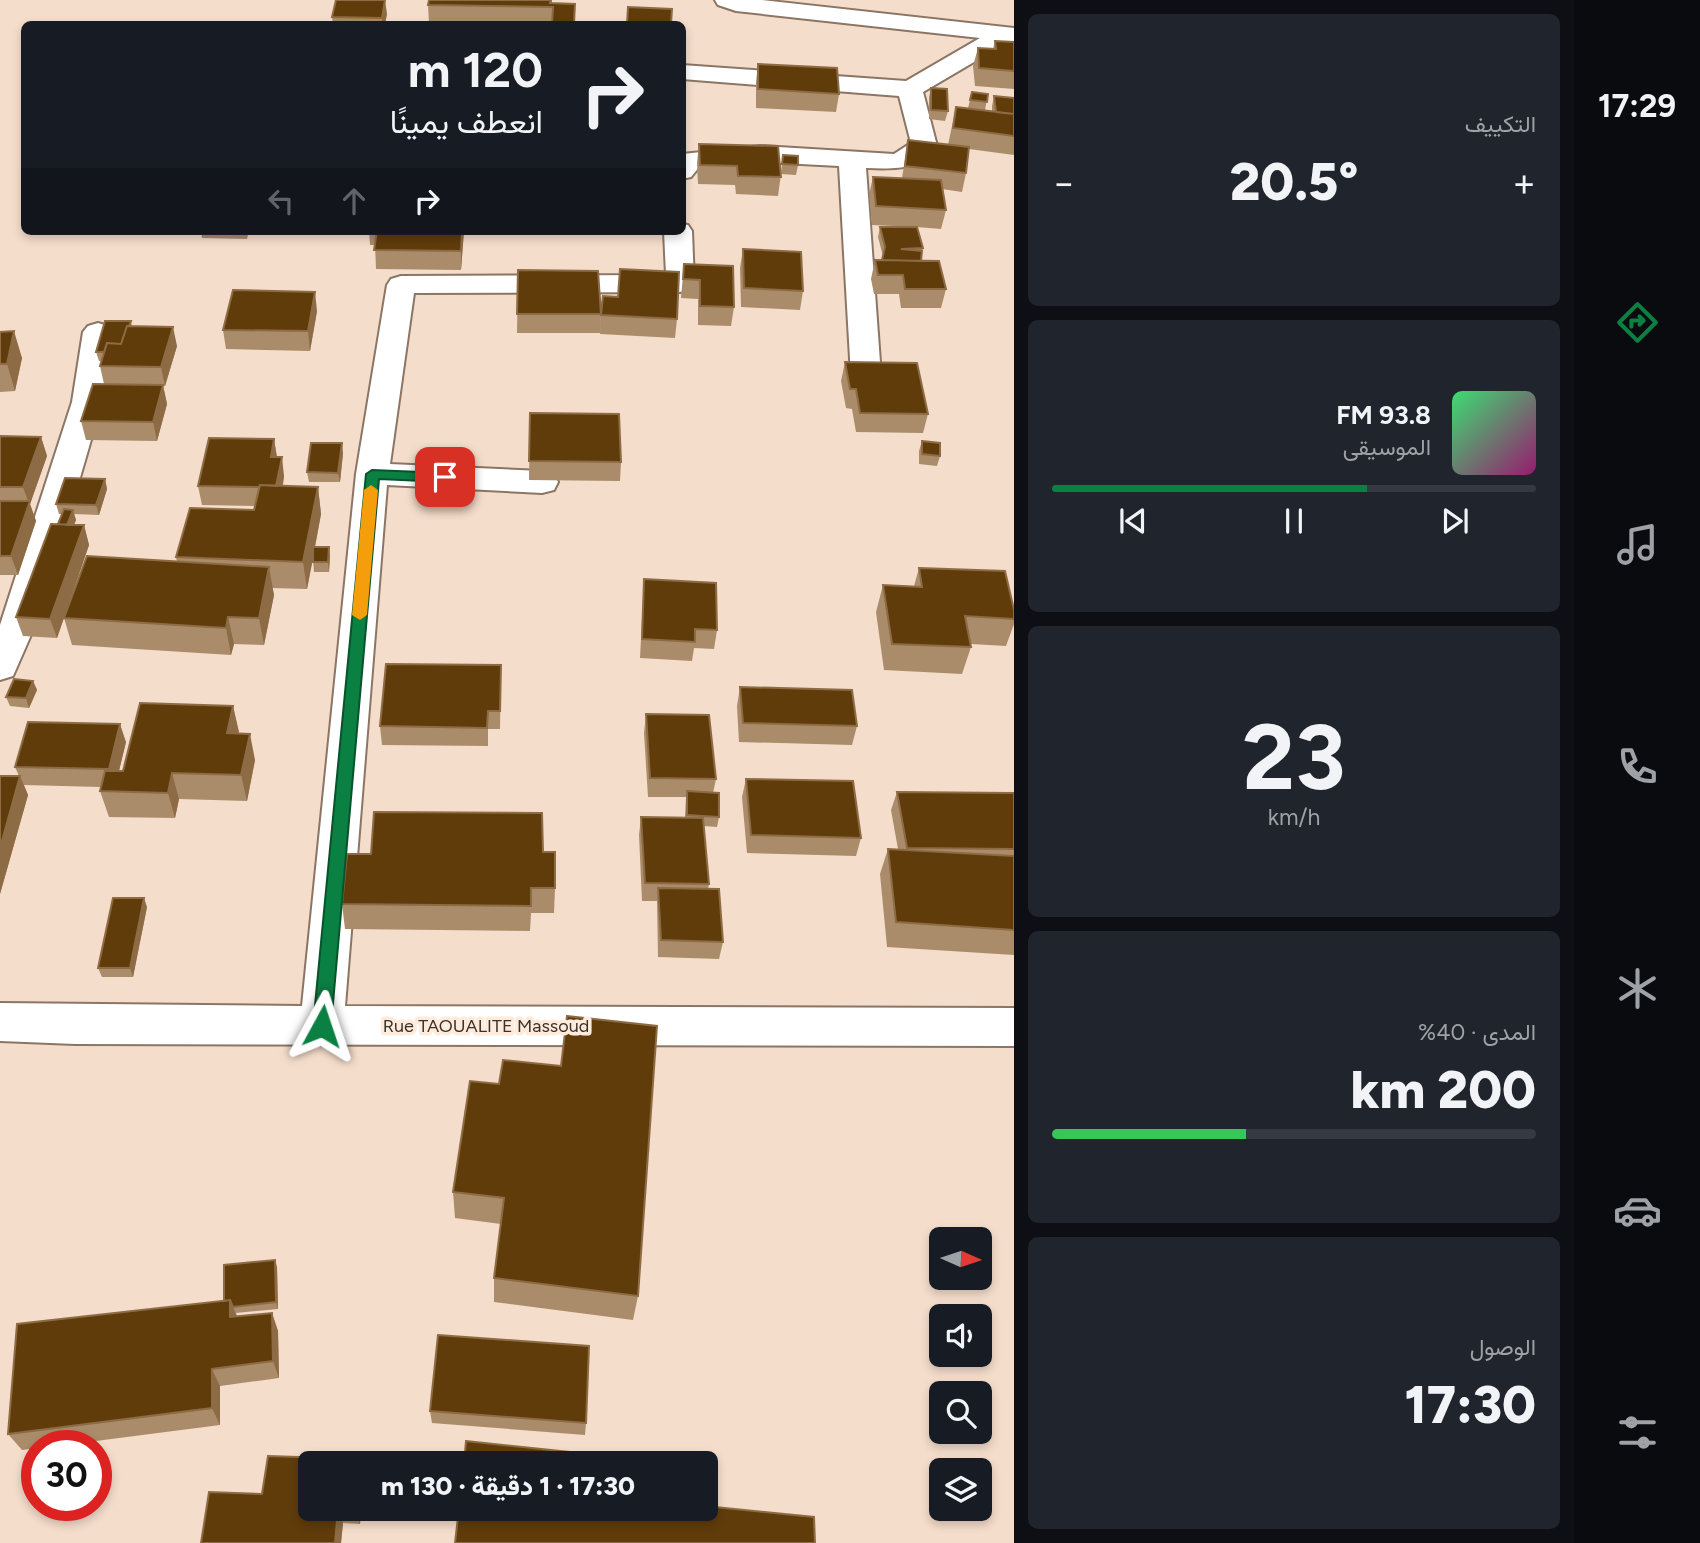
<!DOCTYPE html>
<html lang="ar">
<head>
<meta charset="utf-8">
<style>
	body { margin:0; font-family:Figtree,Vazirmatn,sans-serif; background:#20242c; color:#f1f3f6; direction:rtl; height:100vh; display:flex; flex-direction:column; font-size:26px; white-space:nowrap }
	* { box-sizing:border-box; margin:0 }
	p { font-size:23px; color:#9ea1a6 }
	.icon { flex:none; width:38px; height:38px; fill:none; stroke:currentColor; stroke-width:2; stroke-linecap:round; stroke-linejoin:round }
	.map { position:relative; flex:1; overflow:hidden; direction:ltr }
	.drawer { display:flex; flex-direction:column; gap:14px; padding:14px; background:#0d0f14; width:560px }
	.drawer>* { flex:none }
	.hud { position:absolute; left:21px; top:21px; width:665px; height:214px; border-radius:10px; box-shadow:0 4px 10px #0003; direction:rtl; background:#171b24; color:#f1f3f6; overflow:hidden }
	.needle { width:46px; rotate:93deg }
	.fabs { position:absolute; left:929px; top:1227px; display:grid; gap:14px }
	.fabs a { display:grid; place-items:center; width:63px; height:63px; border-radius:10px; background:#171b24; box-shadow:0 4px 10px #0003; font-size:35px }
	.speed { position:absolute; left:21px; top:1430px; display:flex; gap:14px; font-size:35px; font-weight:700; text-align:center }
	.speed>* { display:grid; place-content:center; width:91px; height:91px; border-radius:50%; background:#171b24; box-shadow:0 4px 10px #0003; line-height:1 }
	.speed .limit { border:10px solid #d22; background:#fff; color:#111 }
	.pin { position:absolute; display:grid; place-items:center; width:60px; height:60px; color:#fff; margin:-30px; border-radius:14px; box-shadow:0 4px 10px #0006 }
	.me { position:absolute; width:77px; margin:-38px; rotate:5deg; stroke-linejoin:round; filter:drop-shadow(0 0 5px #0008) }
	.turn { display:flex; align-items:center; gap:24px; height:147px; padding:0 28px; font-size:32px }
	.turn .icon { width:91px; height:91px; stroke-width:2.5 }
	.turn b { display:block; font-size:49px; line-height:60px }
	.lanes { display:flex; align-items:center; height:66px; padding:0 28px; background:#0003; justify-content:center; gap:35px; direction:ltr }
	.lanes .off { opacity:.35 }
	.big { font-size:52px; font-weight:800; line-height:1.1 }
	.drawer .widget { flex:1; display:flex; flex-direction:column; justify-content:center; gap:10px; min-width:0; padding:0 24px; border-radius:10px; background:#20242c }
	.drawer .dial { align-items:center; gap:0 }
	.dial b { font-size:91px; line-height:1 }
	.song { display:flex; align-items:center; gap:21px }
	.cover { width:84px; height:84px; border-radius:10px; background:linear-gradient(135deg,hsl(140 70% 55%),hsl(320 70% 35%)) }
	.played { height:7px; border-radius:4px; background:linear-gradient(90deg,#0b8043 65%,#363941 65%) }
	.keys { display:flex; justify-content:space-around; direction:ltr }
	.heat { display:flex; justify-content:space-between; align-items:center; font-size:38px; direction:ltr }
	.charge { height:10px; border-radius:5px; background:linear-gradient(90deg,#34c759 40%,#363941 0) }
	.trip { position:absolute; left:298px; top:1451px; width:420px; height:70px; border-radius:10px; background:#171b24; box-shadow:0 4px 10px #0003; font-weight:800; line-height:70px; text-align:center; direction:rtl }
	main { display:flex; flex:1; min-height:0 }
	.tab-bar { display:flex; flex-direction:column; width:126px; justify-content:space-around; align-items:center; background:#090b0e; color:#9ea1a6 }
	.tab-bar .icon { width:49px; height:49px }
	.tab-bar .active { color:#0b8043 }
	.tab-bar b { font-size:32px; color:#f1f3f6 }
	.map>svg:first-child { display:block }
	.lines { fill:none; stroke-linecap:round; stroke-linejoin:round }
	.minor-casing { stroke:#8b7565; stroke-width:4 }
	.minor { fill:#fff; fill-rule:evenodd }
	.wall { fill:#aa8c6b }
	.shaded-wall { fill:#8d6c45 }
	.building { fill:#603c0b; stroke:#8d6c45; stroke-width:2 }
	.route { fill:#0b8043; stroke:#07532c; stroke-width:2 }
	.slow { fill:#f59e0b }
	.labels { text-anchor:middle; stroke-width:7; stroke-linejoin:round; paint-order:stroke }
	.street-label { font-size:18px; fill:#3a312a; stroke:#ffebdc }
</style>
</head>
<body>
<main>
<nav class="tab-bar">
<b>17:29</b>
<svg class="icon active" aria-label="directions" viewBox="0 0 24 24"><path d="M12 3l9 9-9 9-9-9zM9 14v-3h6M13 9l2 2-2 2"/></svg>
<svg class="icon" aria-label="music" viewBox="0 0 24 24"><path d="M9 18V5l10-2v13"/><circle cx="6" cy="18" r="3"/><circle cx="16" cy="16" r="3"/></svg>
<svg class="icon" aria-label="phone" viewBox="0 0 24 24"><path d="M5 4h4l2 5-3 2q2 4 5 5l2-3 5 2v4C11 20 4 13 5 4z"/></svg>
<svg class="icon" aria-label="climate" viewBox="0 0 24 24"><path d="M12 3v18M4 7l16 10M4 17L20 7"/></svg>
<svg class="icon" aria-label="car" viewBox="0 0 24 24"><path d="M5 17H2v-5l4-1 3-4h7l3 4 3 1v5h-3M9 17h6M6 11h13"/><circle cx="7" cy="17" r="2"/><circle cx="17" cy="17" r="2"/></svg>
<svg class="icon" aria-label="filters" viewBox="0 0 24 24"><path d="M4 7h16M4 17h16"/><circle cx="9" cy="7" r="2"/><circle cx="15" cy="17" r="2"/></svg>
</nav>
<section class="drawer">
<div class="widget"><p>التكييف</p>
<div class="heat"><a>−</a><b class="big">20.5°</b><a>+</a></div>
</div>
<div class="widget">
<div class="song"><i class="cover"></i><div><b>93.8 FM</b><p>الموسيقى</p></div></div>
<div class="played"></div>
<div class="keys"><svg class="icon" aria-label="previous" viewBox="0 0 24 24"><path d="M18 5L8 12l10 7zM5 5v14"/></svg><svg class="icon" aria-label="pause" viewBox="0 0 24 24"><path d="M8 5v14M16 5v14"/></svg><svg class="icon" aria-label="next" viewBox="0 0 24 24"><path d="M6 5l10 7-10 7zM19 5v14"/></svg></div>
</div>
<div class="widget dial"><b>23</b><p>km/h</p></div>
<div class="widget"><p>المدى · 40%</p><b class="big">200 km</b><div class="charge"></div></div>
<div class="widget"><p>الوصول</p><b class="big">17:30</b></div>
</section>
<div class="map">
<svg width="1014" height="1543" viewBox="0 0 1014 1543">
	<rect width="100%" height="100%" fill="#f5ddcb"/>
	<g class="lines">
		<defs>
			<path id="minor" d="M715 0H761L1014 28V42H1008L923 92 937 146C920 171 892 169 866 168L881 376 877 383 866 385 855 383 851 376 839 166 760 162 700 166 691 177 682 179V154L760 146 894 154 911 143 899 96 682 79V65L906 81 980 38 736 11 718 5Z
				M682 224 688 225 692 231 694 283 690 289 680 292 414 293 390 464 542 471 554 474 558 482 554 490 542 493 387 485 345 1006 1014 1008V1046L75 1044 0 1041V1003L302 1006 356 474 387 285 391 279 401 276 666 275 664 231H682Z
				M98 323 108 326 113 332 102 402 41 612 13 676 0 680V625L72 402 83 332 88 326Z"/>
		</defs>
		<use href="#minor" class="minor-casing"/>
		<use href="#minor" class="minor"/>
	</g>
	<path class="wall" d="M429 0H552V3L575 24H429L428 5Z
		M387 14 385 24H333L332 17Z
		M995 41 1014 42V89L975 86 973 66 978 48 993 49Z
		M758 64 839 94 836 112 756 108V82Z
		M931 88 948 111 945 121 929 119V97Z
		M972 92 988 94 985 110 992 111V106L994 96 1014 98V155L969 149 966 173 962 192 942 189 946 210 941 229 917 227 923 248 921 261 946 289 941 308H901L899 294H874L871 279 875 260H882L883 256 878 237 880 227H915L872 225 869 195 873 177 902 178 908 140 948 145 956 107 968 108Z
		M699 144 781 173 783 155 798 165 796 175 781 174 778 196 736 194 735 185 698 184 697 163Z
		M201 231H249L247 239 202 238Z
		M369 231H464L461 270 376 269 375 245H370Z
		M743 249 803 291 800 310 741 307 740 268Z
		M684 264 734 307 731 326 698 325V299L681 298Z
		M518 270 601 314 600 333H517Z
		M317 311 310 351 226 349 223 330Z
		M601 315 677 319 675 338 600 334Z
		M131 321 132 326 177 346 165 386H163L167 404 157 441 86 440 81 421 104 384 100 366 101 361H99L96 352Z
		M0 332 22 358 15 391 0 392Z
		M845 362 928 414 923 433 856 432 852 409 846 408 841 381Z
		M530 413 621 462 620 481 529 480Z
		M0 436 41 437 47 456 30 504 36 521 18 575H0Z
		M274 439 277 457 284 476 283 486 318 487 321 514 315 547H329L330 556 329 572H314L313 559 307 589 272 588 274 595 264 645 234 644 231 655 72 645 64 618 57 638 23 636 16 617 62 514H59L56 504 105 479 107 489 99 515 74 514 76 520 74 525H84L89 545 66 612 177 562 176 557 254 510 255 506 202 505 198 486Z
		M922 441 940 456 937 466 919 464V451Z
		M343 453 340 482H309L307 472Z
		M919 568 1014 610V624L1006 646 971 644V647L962 674 884 670 876 612 883 585 914 586Z
		M644 579 717 630 714 649 694 648 692 661 640 658Z
		M501 665 500 729H488V746L382 745 380 726Z
		M33 681 37 690 29 708 10 706 6 697Z
		M740 687 857 726 852 745 739 742 737 706Z
		M233 706 239 734 255 760 247 801 179 799 175 818 109 817 100 791 101 787 24 785 28 795 0 894V776H19L15 767 126 742 119 771H123Z
		M646 714 716 779 713 793 719 817 717 827 704 826 709 884 708 889 723 942 719 959 658 957 657 901H642L639 835 641 817H685L686 797H648L644 733Z
		M746 779 861 838 856 856 747 853 742 797Z
		M897 792 1014 793V955L887 947 880 874 888 849H898L891 810Z
		M543 852 555 888 554 913H531L530 931 345 929 342 904Z
		M147 907 133 977H102L98 968Z
		M470 1081 638 1296 633 1320 494 1302V1278L501 1224 455 1218 453 1192Z
		M277 1267 278 1309 236 1313 237 1316 272 1313 278 1331 279 1378 220 1386V1425L57 1446H37V1448L22 1450 8 1434Z
		M430 1411 586 1423 585 1435 432 1423Z
		M268 1456 360 1459 361 1463H310V1508H361L360 1524 343 1523 341 1543H201L209 1492 262 1494Z"/>
	<path class="shaded-wall" d="M385 0 387 14 385 24H382V18Z
		M462 231H464L461 270V251Z
		M315 292 317 311 310 351 308 331Z
		M173 327 177 346 165 386 161 367Z
		M14 331 22 358 15 391 7 364Z
		M163 385 167 404 157 441 153 422Z
		M41 437 47 456 30 504 36 521 18 575 11 556 29 504 23 487Z
		M274 439 277 458 271 457Z
		M342 443 343 453 340 482 338 473Z
		M282 457 284 476 279 506 276 487Z
		M105 479 107 489 99 515 96 505Z
		M318 487 321 514 307 589 303 562Z
		M73 510 76 520 66 543 63 533Z
		M84 525 89 545 57 638 50 619Z
		M329 547 330 556 329 572 328 562Z
		M269 567 274 595 264 645 259 618Z
		M228 617 234 644 231 655 226 628Z
		M33 681 37 690 29 708 26 698Z
		M233 706 239 732 233 760 227 733Z
		M120 724 126 742 115 787 109 769Z
		M250 734 255 760 247 801 241 775Z
		M172 773 179 799 175 818 168 793Z
		M20 776 28 795 0 894V848Z
		M144 898 147 907 133 977 130 968Z
		M275 1260 277 1267 278 1309 276 1302Z
		M230 1300 238 1319 230 1317Z
		M272 1313 278 1331 279 1378 273 1361Z
		M212 1369 220 1386V1425L212 1408Z
		M355 1508H361L360 1524 355 1509Z
		M338 1509 343 1523 341 1543H335Z"/>
	<path class="building" d="M336 0H385L382 18 332 17Z
		M429 0H551L550 3 575 4 574 24H552L553 7 428 5Z
		M628 7 672 9 671 24H627Z
		M995 41 1014 42V71L979 68 978 48 996 49Z
		M758 64 837 68 839 94 758 89Z
		M931 88 947 89 948 111 931 110Z
		M972 92 988 94 987 102 970 100Z
		M994 96 1014 98V114L996 112Z
		M956 107 1014 114V136L953 128Z
		M908 140 969 147 966 173 905 166Z
		M699 144 778 146 781 177 738 176 737 166 700 165Z
		M783 155 798 156V165L782 164Z
		M873 177 941 180 946 210 876 206Z
		M880 227H917L923 248 901 249 922 251 921 261 882 260 885 247Z
		M377 231H462L461 251 374 250Z
		M743 249 801 252 803 291 744 288Z
		M875 260 939 261 946 289H905L903 275H878Z
		M684 264 733 266 734 307 700 306V280L683 279Z
		M620 269 679 272 677 319 601 315 603 296 618 297Z
		M518 270 598 271 601 314H517Z
		M233 290 315 292 308 331 223 330Z
		M105 321H131L129 326H127L121 344 107 343 104 352H96Z
		M127 326 173 327 161 367 100 366 107 343 121 344Z
		M14 331 7 364H0V332Z
		M845 362 917 363 928 414 860 413 856 389H850Z
		M93 384 163 385 153 422 81 421Z
		M530 413 619 414 621 462 529 461Z
		M0 436 41 437 23 487H0Z
		M209 438 274 439 271 457H282L276 486 260 485 259 487 198 486Z
		M922 441 940 443V456L922 454Z
		M311 443H342L338 473 307 472Z
		M65 478 105 479 96 505 56 504Z
		M260 485 318 487 303 562 176 557 190 508 254 510Z
		M0 501H30L11 556H0Z
		M64 509 73 510 67 525 58 524Z
		M51 524 84 525 50 619 16 617Z
		M313 547H329L328 562H313Z
		M87 556 269 567 259 618 228 617 226 628 64 618Z
		M919 568 1005 571 1014 610V619L965 616 971 647 892 644 883 585 922 587Z
		M644 579 716 583 717 630 695 629V642L642 639Z
		M386 664 501 665 500 711H488L487 728 380 726Z
		M14 679 33 681 26 698 6 697Z
		M740 687 852 690 857 726 743 723Z
		M140 703 233 706 227 733 250 734 241 775 172 773 168 793 100 791 105 771H123Z
		M646 714 709 715 716 779 650 778Z
		M28 722 120 724 109 769 15 767Z
		M0 776H20L0 848Z
		M746 779 853 781 861 838 751 835Z
		M687 791 719 793V817L687 815Z
		M897 792 1014 793V849L907 848Z
		M374 812 542 813 543 852H555V888H531V906L342 904 347 854H371Z
		M641 817 703 818 709 884 645 883Z
		M888 849 1014 856V930L896 922Z
		M658 888 719 889 723 942 661 940Z
		M113 898H144L130 968H98Z
		M567 1016 657 1026 638 1296 494 1278 504 1198 453 1192 470 1081 499 1084 503 1060 561 1066Z
		M275 1260 276 1302 233 1307 230 1300 224 1301V1265Z
		M230 1300V1317L272 1313 273 1361 212 1369V1408L8 1434 17 1324Z
		M438 1335 589 1346 586 1423 430 1411Z
		M466 1441 646 1460V1463H464Z
		M268 1456 360 1459 359 1463H310V1508H355V1509H338L335 1543H201L209 1492 262 1494Z
		M705 1506 814 1517 815 1543H455L459 1508H705Z"/>
	<path class="route" d="M372 470 445 473 452 477 445 482 379 479 331 1026 329 1031 322 1033 316 1031 313 1026 366 474Z"/>
	<path class="slow" d="M371 485 378 490 367 615 360 620 352 615 364 490Z"/>
	<g class="labels">
		<g class="street-label">
			<text x="486" y="1032">Rue TAOUALITE Massoud</text>
		</g>
	</g>
</svg>
<div class="fabs">
<a><svg class="needle" viewBox="-14 -14 28 28"><path d="M0-13l5 13h-10z" fill="#e53935"/><path d="M0 13l5-13h-10z" fill="#9ea1a6"/></svg></a>
<a><svg class="icon" aria-label="sound" viewBox="0 0 24 24"><path d="M4 9h4l5-4v14l-5-4H4zM17 9q2 3 0 6"/></svg></a>
<a><svg class="icon" aria-label="search" viewBox="0 0 24 24"><circle cx="10" cy="10" r="6"/><path d="M15 15l6 6"/></svg></a>
<a><svg class="icon" aria-label="layers" viewBox="0 0 24 24"><path d="M12 4l9 5-9 5-9-5zM3 14l9 5 9-5"/></svg></a>
</div>
<div class="speed"><div class="limit">30</div></div>
<div class="pin" style="left:445px;top:477px;background:#d93025"><svg class="icon" aria-label="arrive" viewBox="0 0 24 24"><path d="M6 21V4h12l-3 4 3 4H6"/></svg></div>
<svg class="me" style="left:322px;top:1026px" viewBox="-20 -20 40 40"><path d="M0-17L14 15 0 8-14 15z" fill="#0b8043" stroke="#fff" stroke-width="4"/></svg>
<div class="trip">17:30 · 1 دقيقة · 130 m</div>
<div class="hud">
<div class="turn"><svg class="icon" aria-label="right" viewBox="0 0 24 24"><path d="M7 20v-9h11M14 6l5 5-5 5"/></svg><div><b>120 m</b>انعطف يمينًا</div></div>
<div class="lanes"><svg class="icon off" aria-label="left" viewBox="0 0 24 24"><path d="M17 20v-9H6M10 6l-5 5 5 5"/></svg><svg class="icon off" aria-label="ahead" viewBox="0 0 24 24"><path d="M12 20V5M6 11l6-6 6 6"/></svg><svg class="icon" aria-label="right" viewBox="0 0 24 24"><path d="M7 20v-9h11M14 6l5 5-5 5"/></svg></div>
</div>
</div>
</main>
</body>
</html>
